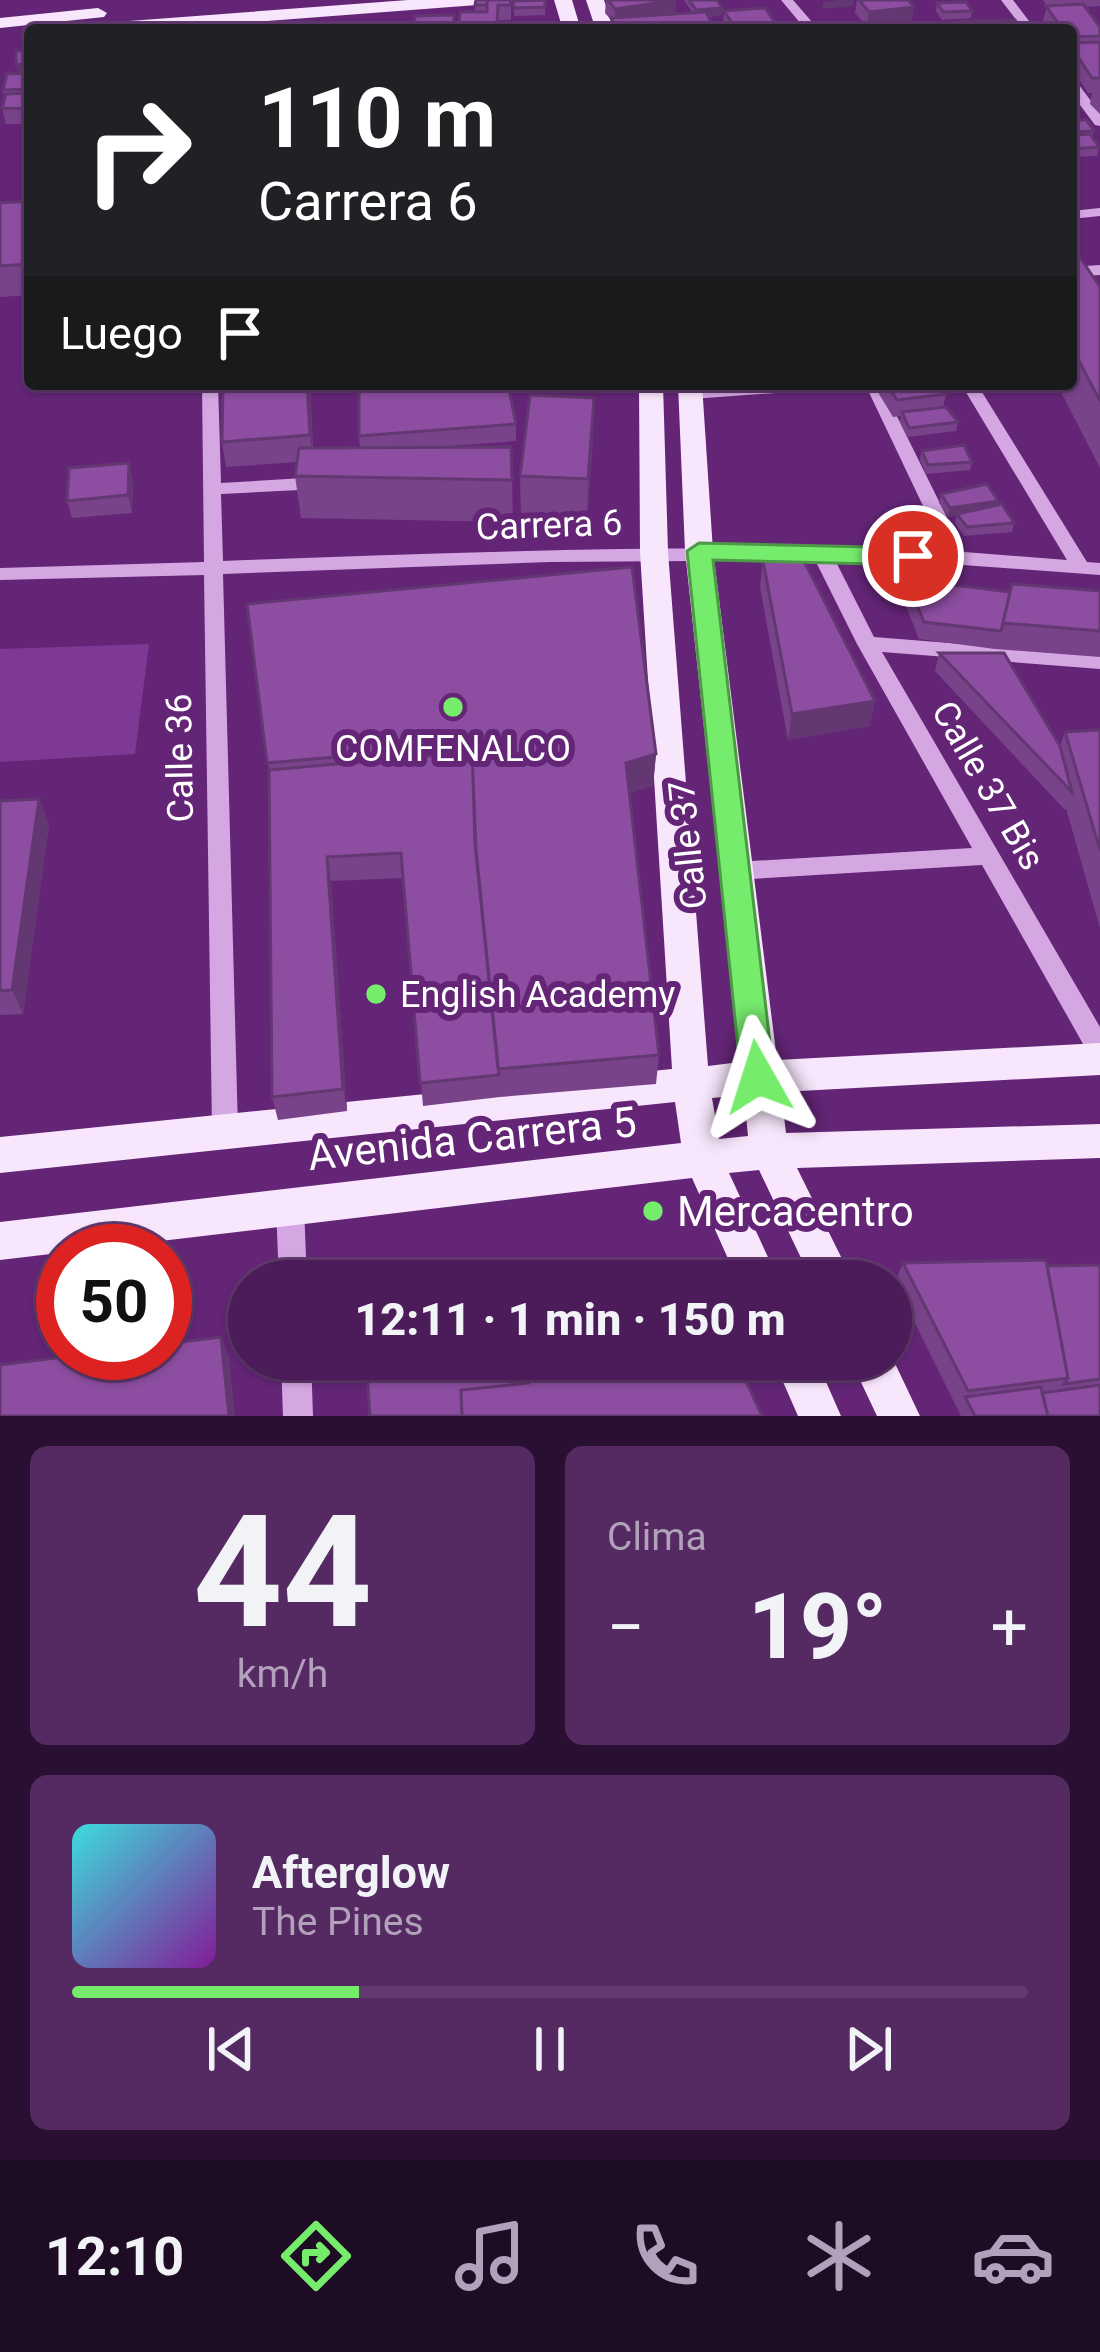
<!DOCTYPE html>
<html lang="es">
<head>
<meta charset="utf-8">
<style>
	body { margin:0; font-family:Roboto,sans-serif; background:#552962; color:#f1f3f6; height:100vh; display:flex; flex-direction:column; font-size:45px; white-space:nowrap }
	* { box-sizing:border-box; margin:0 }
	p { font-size:39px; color:#b2a1ba }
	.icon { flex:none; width:66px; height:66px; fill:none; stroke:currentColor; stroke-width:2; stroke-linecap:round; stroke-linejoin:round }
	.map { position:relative; height:1416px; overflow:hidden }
	.side { display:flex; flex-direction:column; gap:30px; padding:30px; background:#290f31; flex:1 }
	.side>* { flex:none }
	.top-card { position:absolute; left:24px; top:24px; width:1053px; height:366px; border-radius:12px; box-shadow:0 3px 9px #0004,0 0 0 3px #623a6f; background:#202124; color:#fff; overflow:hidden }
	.speed { position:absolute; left:36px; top:1224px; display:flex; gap:24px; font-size:60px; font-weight:700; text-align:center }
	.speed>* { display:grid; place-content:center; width:156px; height:156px; border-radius:50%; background:#4b1c59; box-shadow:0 3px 9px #0004,0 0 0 3px #623a6f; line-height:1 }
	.speed .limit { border:18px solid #d22; background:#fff; color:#111 }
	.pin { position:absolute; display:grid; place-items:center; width:102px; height:102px; color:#fff; margin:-51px; border:6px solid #fff; border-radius:50%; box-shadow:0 3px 12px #0007 }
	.me { position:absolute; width:132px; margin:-66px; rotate:354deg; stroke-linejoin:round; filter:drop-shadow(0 0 9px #0008) }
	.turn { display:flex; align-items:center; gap:42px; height:252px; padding:0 36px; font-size:54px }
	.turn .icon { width:156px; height:156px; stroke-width:2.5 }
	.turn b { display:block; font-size:84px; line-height:102px }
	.then { display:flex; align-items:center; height:114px; padding:0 36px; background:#0003; gap:24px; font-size:45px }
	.big { font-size:90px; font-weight:800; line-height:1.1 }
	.side .widget { flex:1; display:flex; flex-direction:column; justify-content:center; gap:18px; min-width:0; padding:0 42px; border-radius:18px; background:#552962 }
	.side .dial { align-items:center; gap:0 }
	.dial b { font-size:156px; line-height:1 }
	.song { display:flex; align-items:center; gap:36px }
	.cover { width:144px; height:144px; border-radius:18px; background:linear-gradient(135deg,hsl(180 70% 55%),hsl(290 70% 35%)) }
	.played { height:12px; border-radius:6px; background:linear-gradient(90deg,#76ec6c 30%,#623a6f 30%) }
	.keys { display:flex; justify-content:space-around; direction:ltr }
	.heat { display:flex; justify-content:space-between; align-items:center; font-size:66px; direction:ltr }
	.side .tiles { flex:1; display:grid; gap:30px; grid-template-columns:1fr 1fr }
	.widget:last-child { grid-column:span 2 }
	.trip { position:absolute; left:228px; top:1260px; width:684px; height:120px; border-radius:60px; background:#4b1c59; box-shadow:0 3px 9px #0004,0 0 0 3px #623a6f; font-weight:800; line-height:120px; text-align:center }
	.menu { display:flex; height:192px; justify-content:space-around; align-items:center; background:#1e0b24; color:#b2a1ba }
	.menu .icon { width:84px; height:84px }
	.menu .selected { color:#76ec6c }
	.menu b { font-size:54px; color:#f1f3f6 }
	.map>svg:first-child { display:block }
	.green { fill:#7e3994 }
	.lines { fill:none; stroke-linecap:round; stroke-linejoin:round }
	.minor { fill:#d4a7e3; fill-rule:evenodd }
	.major { fill:#f8e6fc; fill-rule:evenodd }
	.wall { fill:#79438a }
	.shaded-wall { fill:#633771 }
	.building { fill:#8d4ea1; stroke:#633771; stroke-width:3 }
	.route { fill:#76ec6c; stroke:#4d9946; stroke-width:3 }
	.poi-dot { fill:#76ec6c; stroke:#642577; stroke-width:4.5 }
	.labels { text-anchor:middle; stroke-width:12; stroke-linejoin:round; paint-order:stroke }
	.street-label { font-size:36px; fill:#fff; stroke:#642577 }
	.poi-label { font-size:36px; fill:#fff; stroke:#642577 }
	.near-street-label { font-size:42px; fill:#fff; stroke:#642577 }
	.near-poi-label { font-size:42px; fill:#fff; stroke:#642577; text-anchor:start }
</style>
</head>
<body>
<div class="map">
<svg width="1100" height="1416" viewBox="0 0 1100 1416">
	<rect width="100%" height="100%" fill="#642577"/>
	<path class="green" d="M149 644 135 754 0 762V649Z"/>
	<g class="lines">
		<path class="minor" d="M781 0H793L819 30H806Z
			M1001 0H1013L1036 30H1024Z
			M1071 80 1076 81 1100 113V126L1095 125 1071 93Z
			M1100 208V216L1071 219V211Z
			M1100 265V275L1071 277V267Z
			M202 384H218L221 483 320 477 329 483 320 489 221 494 223 561C464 552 704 543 945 552L865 384H881L964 552 1067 560 961 384H977L1087 562 1100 563V575L963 565 835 560 874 637 1100 655V669L882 652 1100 1027V1061L1091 1058 982 865 735 880 727 878 723 871 727 864 735 862 972 848 857 644 815 560 550 562 223 574 238 1130 234 1139 225 1142 216 1139 212 1130 204 575 0 580V568L204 562Z
			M761 384H841L833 389 691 399 682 394 691 389Z
			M290 1194 300 1198 304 1207 307 1281H279L276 1207 280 1198Z
			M281 1359H311L313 1416H283Z"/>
		<path class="major" d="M408 0H486L477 5 147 30H67L76 25Z
			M554 0H572L581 30H563Z
			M586 0H604L614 30H596Z
			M98 8 107 13 104 17 0 28V18Z
			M639 384H663L668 552 708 1066 740 1062 685 551 678 384H702L713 551 777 1060 1100 1043V1075L781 1092 786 1133 1100 1124V1158L797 1168 853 1281H812L759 1170 729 1173 779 1281H738L692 1178 0 1260V1222L681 1143 675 1102 0 1173V1137L672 1069 640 552ZM744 1095 748 1136 719 1139 712 1098Z
			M891 1355 920 1416H877L850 1359H891Z
			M773 1359H816L841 1416H798Z"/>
	</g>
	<path class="wall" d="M511 0V20H498V30H460V12H475V5Z
		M545 0V15L514 16 513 1Z
		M606 0H676L675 14 692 12 684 0H717L722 8V15L708 17 713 26V30H611V20L605 13Z
		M857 0H908L912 22 867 27 855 13Z
		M1043 0H1100V6L1085 7 1100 27V114L1090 104 1092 93H1088L1071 67V30H1049L1043 21 1047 6Z
		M937 3 972 11 971 18 942 20 936 11Z
		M724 11 775 30H725L723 26Z
		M30 73V124H6L2 108 5 99 3 90Z
		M1071 120 1094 131 1092 137 1099 147 1097 156 1071 157Z
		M30 201V295L0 297V203Z
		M1071 257 1100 287V468L1057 384H1071Z
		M223 384H310L313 448H360L359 436 516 424V441L438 447 512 480 513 522 301 518 295 476 297 462 226 467 222 442Z
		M562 384H619V387L562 386Z
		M880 384H940L946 394 943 407 958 422 956 431 907 437 900 421 901 416 893 417 879 394Z
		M593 439 587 521 521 518 520 476Z
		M922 451 972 462 970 470 926 474 920 460Z
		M133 480 132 513 72 518 67 501Z
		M941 494 996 505 1014 523 1012 532 964 536 955 523 957 515 948 517 939 503Z
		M763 561 875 701 869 726 788 740 760 587Z
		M906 579 1010 592 1100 591V657L995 649 919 639 902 596Z
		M247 604 656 754 653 786 629 793 659 1055 656 1084 500 1097 423 1106 403 878 331 881 347 1111 278 1120 272 1097 269 770Z
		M939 653 1060 746 1065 732 1100 730V928L1066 808 1065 810 935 671Z
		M39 799 49 824 23 1014 0 1015V801Z
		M903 1263 1047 1266 1100 1265V1416H961L895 1283Z"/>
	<path class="shaded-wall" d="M676 0 675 15 614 24 615 9Z
		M838 0H854L853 6 822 9 823 2Z
		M914 7 912 22 867 27 869 12Z
		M722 8V15L696 18V10Z
		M776 24 775 30H735V27Z
		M30 63V71L18 73 16 65Z
		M307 384H310L313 460 310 435Z
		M594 398 593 439 587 521 588 479Z
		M129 463 133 480 132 513 128 495Z
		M998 501 995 510 948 517 950 508Z
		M875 701 869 726 788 740 792 714Z
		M656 754 653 786 624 795 626 763Z
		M39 799 49 824 23 1014 12 990Z
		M327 857 331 881 347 1111 343 1089Z
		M221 1337 229 1356 235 1416H229Z"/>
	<path class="building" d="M476 0H487V5H475Z
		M487 0H511L510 5H498L497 23H459L460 12H487Z
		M545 0V7L514 8 513 1Z
		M608 0H676L615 9Z
		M689 0H717L722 8 696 10Z
		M859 0H908L914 7 869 12Z
		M966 2 972 11 943 12 937 3Z
		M1083 4 1100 27V36L1071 37V30H1063L1046 6Z
		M765 8 776 24 735 27 724 11Z
		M706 12 713 26 653 30H616L611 18Z
		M454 15V30H414L415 16Z
		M1015 20 1021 30 983 28 966 30 962 21Z
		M1100 42V78H1092L1071 46V43Z
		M30 50V63L16 65V51Z
		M30 73V89L3 90 7 74Z
		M30 93V109L2 108 6 94Z
		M1071 120H1086L1094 131 1071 132Z
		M1090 134 1099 147 1071 149V135Z
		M30 201V264L0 266V203Z
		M1079 256 1100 287V401L1071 346V257Z
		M223 384H307L310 435 222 442Z
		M412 384H508L516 424 359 436V388Z
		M887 384H940L946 394 897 400Z
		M530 395 594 398 588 479 520 476Z
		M946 407 958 422 909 428 902 412Z
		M964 445 972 462 928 465 922 451Z
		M511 447 512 480 295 476 299 448Z
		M129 463 128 495 67 501 69 468Z
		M987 484 998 501 950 508 941 494Z
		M1002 504 1014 523 967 527 957 514Z
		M802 557 875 701 792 714 763 561Z
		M632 567 656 754 626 763 659 1055 498 1069 475 844 472 745 267 763 247 604Z
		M906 579 1010 592 1001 631 924 622Z
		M1012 584 1100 591V631L1003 623Z
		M939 653H1004L1060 746 1072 792Z
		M1100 730V850L1065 732Z
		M472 752 476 850 499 1075 420 1083 401 853 327 857 343 1089 272 1097 269 770Z
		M39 799 12 990 0 991V801Z
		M1046 1260 1068 1378 968 1391 903 1263Z
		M1100 1265V1379L1064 1384 1068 1378 1047 1266Z
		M695 1271 699 1281H601Z
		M221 1337 229 1416H0V1365L95 1353H165V1344Z
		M366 1359H527L529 1383 461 1390 462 1416H370Z
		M527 1359H736L762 1416H462L461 1390 529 1383Z
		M1100 1385V1416H1048L1042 1393Z
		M1041 1387 1048 1416H975L965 1397Z"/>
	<path class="route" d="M699 543 913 548 925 556 913 565 713 560 774 1077 769 1087 758 1092 746 1087 741 1077 687 551Z"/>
	<g class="poi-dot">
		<circle cx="453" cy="707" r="12"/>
		<circle cx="376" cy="994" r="12"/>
		<circle cx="653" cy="1211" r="12"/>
	</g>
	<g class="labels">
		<g class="street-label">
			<text transform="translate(549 524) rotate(-2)" y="13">Carrera 6</text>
			<text transform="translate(179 758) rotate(-91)" y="13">Calle 36</text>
			<text transform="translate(989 785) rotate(60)" y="13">Calle 37 Bis</text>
			<text transform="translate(687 845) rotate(-96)" y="13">Calle 37</text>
		</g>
		<g class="poi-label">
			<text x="453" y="761">COMFENALCO</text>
			<text x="400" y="1007" text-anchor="start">English Academy</text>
		</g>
		<g class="near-street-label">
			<text transform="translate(472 1138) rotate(-6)" y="15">Avenida Carrera 5</text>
		</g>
		<g class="near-poi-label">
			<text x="677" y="1226">Mercacentro</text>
		</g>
	</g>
</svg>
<div class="speed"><div class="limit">50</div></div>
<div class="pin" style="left:913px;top:556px;background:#d93025"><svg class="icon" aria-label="arrive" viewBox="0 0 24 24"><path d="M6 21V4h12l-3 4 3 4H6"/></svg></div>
<svg class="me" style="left:758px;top:1077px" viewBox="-20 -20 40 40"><path d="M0-17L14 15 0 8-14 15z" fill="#76ec6c" stroke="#fff" stroke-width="4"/></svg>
<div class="trip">12:11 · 1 min · 150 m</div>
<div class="top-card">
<div class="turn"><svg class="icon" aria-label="right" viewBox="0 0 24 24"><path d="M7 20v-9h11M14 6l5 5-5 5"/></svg><div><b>110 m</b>Carrera 6</div></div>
<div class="then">Luego<svg class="icon" aria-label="arrive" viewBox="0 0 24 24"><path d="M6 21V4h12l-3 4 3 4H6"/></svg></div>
</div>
</div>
<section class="side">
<div class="tiles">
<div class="widget dial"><b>44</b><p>km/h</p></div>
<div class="widget"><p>Clima</p>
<div class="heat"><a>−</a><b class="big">19°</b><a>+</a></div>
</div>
<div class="widget">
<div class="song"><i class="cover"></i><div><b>Afterglow</b><p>The Pines</p></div></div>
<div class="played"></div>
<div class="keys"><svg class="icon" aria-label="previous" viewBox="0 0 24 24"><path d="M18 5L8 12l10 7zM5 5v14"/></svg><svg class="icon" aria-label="pause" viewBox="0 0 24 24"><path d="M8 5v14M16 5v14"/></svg><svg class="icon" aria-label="next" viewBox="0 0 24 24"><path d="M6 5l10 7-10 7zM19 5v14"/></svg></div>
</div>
</div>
</section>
<nav class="menu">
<b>12:10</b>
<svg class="icon selected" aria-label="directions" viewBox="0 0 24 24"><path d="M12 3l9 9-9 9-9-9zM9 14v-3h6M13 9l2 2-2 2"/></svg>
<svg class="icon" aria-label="music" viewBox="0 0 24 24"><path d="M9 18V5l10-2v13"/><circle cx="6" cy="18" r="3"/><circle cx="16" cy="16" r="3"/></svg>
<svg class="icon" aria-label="phone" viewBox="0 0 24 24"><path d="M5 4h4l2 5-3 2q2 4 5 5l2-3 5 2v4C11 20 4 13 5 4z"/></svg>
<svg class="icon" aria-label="climate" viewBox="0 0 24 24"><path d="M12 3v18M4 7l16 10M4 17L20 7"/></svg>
<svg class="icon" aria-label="car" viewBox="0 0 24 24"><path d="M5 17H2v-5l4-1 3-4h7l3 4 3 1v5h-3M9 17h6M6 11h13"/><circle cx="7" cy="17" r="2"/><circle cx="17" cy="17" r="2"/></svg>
</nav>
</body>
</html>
